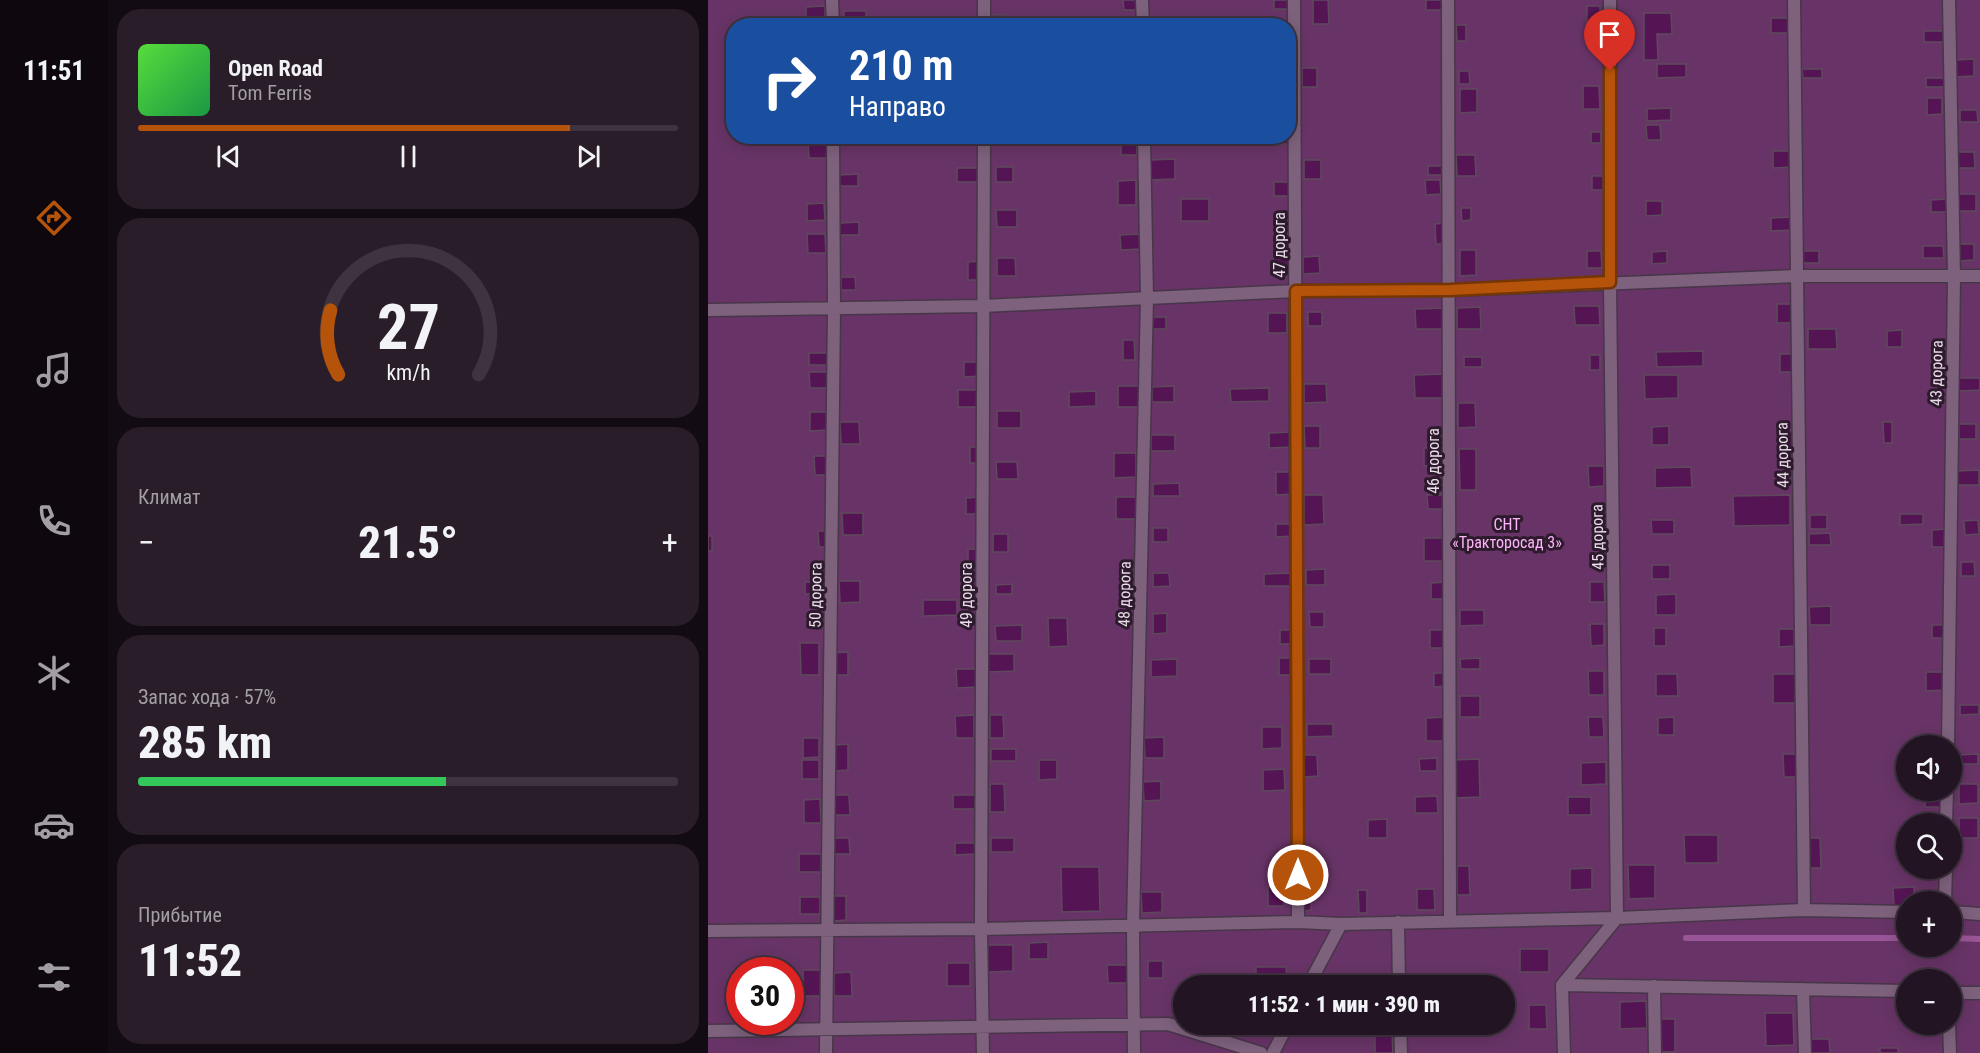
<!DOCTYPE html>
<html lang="ru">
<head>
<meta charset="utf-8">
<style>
	body { margin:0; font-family:"Roboto Condensed",sans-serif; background:#2a1d2a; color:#f1f3f6; height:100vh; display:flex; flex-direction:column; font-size:22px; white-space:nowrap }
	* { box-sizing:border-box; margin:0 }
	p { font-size:20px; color:#a29ea5 }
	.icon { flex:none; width:33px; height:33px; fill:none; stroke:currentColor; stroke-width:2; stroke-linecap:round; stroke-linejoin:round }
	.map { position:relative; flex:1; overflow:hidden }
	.panel { display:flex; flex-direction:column; gap:9px; padding:9px; background:#130b13; width:600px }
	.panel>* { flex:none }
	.banner { position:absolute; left:18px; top:18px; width:570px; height:126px; border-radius:24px; box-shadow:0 3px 15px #0003,0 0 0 2px #3f3340; background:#1a4fa0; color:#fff; overflow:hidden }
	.buttons { position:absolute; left:1188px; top:735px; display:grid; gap:12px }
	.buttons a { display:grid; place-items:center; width:66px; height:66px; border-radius:50%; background:#221422; box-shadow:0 3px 15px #0003,0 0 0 2px #3f3340; font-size:30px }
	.speed { position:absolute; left:18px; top:957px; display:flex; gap:12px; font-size:30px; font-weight:700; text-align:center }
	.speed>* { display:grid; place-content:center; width:78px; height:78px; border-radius:50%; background:#221422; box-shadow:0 3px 15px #0003,0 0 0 2px #3f3340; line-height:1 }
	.speed .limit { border:9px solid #d22; background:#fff; color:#111 }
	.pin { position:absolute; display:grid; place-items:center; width:51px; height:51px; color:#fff; margin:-62px -26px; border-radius:50% 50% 50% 0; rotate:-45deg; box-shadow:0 0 6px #0007 }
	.pin .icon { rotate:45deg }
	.me { position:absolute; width:66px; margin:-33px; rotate:0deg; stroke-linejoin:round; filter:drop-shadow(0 0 4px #0008) }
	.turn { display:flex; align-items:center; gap:21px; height:126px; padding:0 24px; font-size:27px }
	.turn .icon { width:78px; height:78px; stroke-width:2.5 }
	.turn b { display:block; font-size:42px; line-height:51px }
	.big { font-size:45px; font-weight:800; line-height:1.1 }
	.panel .tile { flex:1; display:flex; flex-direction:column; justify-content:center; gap:9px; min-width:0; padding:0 21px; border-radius:24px; background:#2a1d2a }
	.panel .dial { align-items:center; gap:0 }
	.dial svg { height:156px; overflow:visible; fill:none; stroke:#3f3340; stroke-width:7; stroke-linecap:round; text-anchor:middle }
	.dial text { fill:#f1f3f6; stroke:none }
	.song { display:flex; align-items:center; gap:18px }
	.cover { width:72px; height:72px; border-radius:9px; background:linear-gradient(135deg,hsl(110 70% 55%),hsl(140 70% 35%)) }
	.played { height:6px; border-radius:3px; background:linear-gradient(90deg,#b45309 80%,#3f3340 80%) }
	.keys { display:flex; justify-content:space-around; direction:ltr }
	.heat { display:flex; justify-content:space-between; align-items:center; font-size:33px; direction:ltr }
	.charge { height:9px; border-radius:4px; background:linear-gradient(90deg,#34c759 57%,#3f3340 0) }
	.trip { position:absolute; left:465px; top:975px; width:342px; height:60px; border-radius:30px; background:#221422; box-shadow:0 3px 15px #0003,0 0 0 2px #3f3340; font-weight:800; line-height:60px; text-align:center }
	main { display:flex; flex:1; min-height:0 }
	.menu { display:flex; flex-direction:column; width:108px; justify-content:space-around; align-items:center; background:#0e080e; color:#a29ea5 }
	.menu .icon { width:42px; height:42px }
	.menu .current { color:#b45309 }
	.menu b { font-size:27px; color:#f1f3f6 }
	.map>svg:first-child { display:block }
	.green { fill:#683467; fill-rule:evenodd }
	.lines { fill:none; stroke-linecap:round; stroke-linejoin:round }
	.stream { stroke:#995597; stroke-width:6 }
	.building { fill:#551555; stroke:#5e495c; stroke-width:1.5 }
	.street-casing { stroke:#473647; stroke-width:15 }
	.street { stroke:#7e617d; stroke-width:12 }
	.route-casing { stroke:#753606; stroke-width:15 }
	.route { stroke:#b45309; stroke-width:10 }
	.labels { text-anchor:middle; stroke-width:6; stroke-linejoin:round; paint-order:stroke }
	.street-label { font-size:16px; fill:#eadde9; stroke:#2d1b2d }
	.park-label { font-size:16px; fill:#fdb4fa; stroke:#2d1b2d }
</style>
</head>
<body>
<main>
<nav class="menu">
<b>11:51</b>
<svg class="icon current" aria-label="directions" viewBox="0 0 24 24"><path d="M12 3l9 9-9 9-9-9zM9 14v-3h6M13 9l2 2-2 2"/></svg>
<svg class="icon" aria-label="music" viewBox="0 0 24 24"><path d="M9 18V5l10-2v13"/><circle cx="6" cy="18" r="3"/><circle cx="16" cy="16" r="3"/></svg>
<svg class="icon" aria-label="phone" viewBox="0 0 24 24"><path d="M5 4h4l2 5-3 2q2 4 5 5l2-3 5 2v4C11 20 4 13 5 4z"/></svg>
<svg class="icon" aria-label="climate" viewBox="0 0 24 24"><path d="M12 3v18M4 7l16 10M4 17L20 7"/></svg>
<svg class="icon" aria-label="car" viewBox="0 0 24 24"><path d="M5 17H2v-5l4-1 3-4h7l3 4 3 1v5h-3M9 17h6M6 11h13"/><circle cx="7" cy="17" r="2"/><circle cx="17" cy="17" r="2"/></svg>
<svg class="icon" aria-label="filters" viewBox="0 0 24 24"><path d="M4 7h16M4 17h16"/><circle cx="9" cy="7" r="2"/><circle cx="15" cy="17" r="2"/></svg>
</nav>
<section class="panel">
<div class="tile">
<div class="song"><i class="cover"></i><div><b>Open Road</b><p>Tom Ferris</p></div></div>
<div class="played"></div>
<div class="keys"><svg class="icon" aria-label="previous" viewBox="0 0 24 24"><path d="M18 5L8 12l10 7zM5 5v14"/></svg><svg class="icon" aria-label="pause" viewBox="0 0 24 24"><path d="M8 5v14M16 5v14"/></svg><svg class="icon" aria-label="next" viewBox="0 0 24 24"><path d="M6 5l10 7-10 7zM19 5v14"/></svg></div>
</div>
<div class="tile dial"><svg viewBox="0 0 100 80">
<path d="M14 69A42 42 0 1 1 86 69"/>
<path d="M14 69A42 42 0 0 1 10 36" stroke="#b45309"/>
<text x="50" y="56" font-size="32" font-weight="700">27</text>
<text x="50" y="72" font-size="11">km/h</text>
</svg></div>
<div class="tile"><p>Климат</p>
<div class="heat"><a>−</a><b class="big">21.5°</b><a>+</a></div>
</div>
<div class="tile"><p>Запас хода · 57%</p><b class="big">285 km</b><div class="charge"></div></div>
<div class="tile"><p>Прибытие</p><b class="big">11:52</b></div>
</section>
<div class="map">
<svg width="1272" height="1053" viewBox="0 0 1272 1053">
	<rect width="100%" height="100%" fill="#2d1b2d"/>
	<path class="green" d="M0 0H1272V1053H0ZM26 26H580V136H26ZM1198 746H1244V790H1198ZM1198 824H1244V868H1198ZM1198 902H1244V946H1198ZM32 970H82V1022H32ZM1198 980H1244V1024H1198ZM476 986H796V1024H476Z"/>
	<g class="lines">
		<path class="stream" d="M978 938H1198
			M1244 938 1272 939"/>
	</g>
	<path class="building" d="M415 0H428V10H416Z
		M566 0H583V9H566Z
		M605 0H620L621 24H605Z
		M718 0H736L737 10H718Z
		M117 6V23H98V7Z
		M879 6H892V39H879Z
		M136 11H158V26H136Z
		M936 13H963L964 34H949L950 60H936Z
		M284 15H298V26H284Z
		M1063 18H1082V33H1063Z
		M748 25H758V41H749Z
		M1216 31H1237V42H1216Z
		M1266 59V76L1246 77V60Z
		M949 64H978V77L949 78Z
		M594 68H609V87H594Z
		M1094 69H1114V78H1095Z
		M751 71H761L762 84H751Z
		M1218 78H1236V87H1218Z
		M875 86H891L892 109H875Z
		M752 89H769V112L752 113Z
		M1219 98H1234V114L1219 115Z
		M963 108V120L939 121V109Z
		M1252 110H1269L1270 122H1252Z
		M938 125H952L953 140H939Z
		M883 132H893V143H883Z
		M580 134H583V144H563V136H580Z
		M132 136H151V141H132Z
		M428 136 429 155H413V137Z
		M100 141H119V158H101Z
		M1065 151H1085V167L1065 168Z
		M1249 152H1266L1267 168H1250Z
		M748 155H767L768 176H749Z
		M467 159V179L442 180V160Z
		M596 160H613V179H596Z
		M720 166H737V175H720Z
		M288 167H305V182H288Z
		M249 168H272L273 182H249Z
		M150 174V186H132L131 175Z
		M884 176H895V190H884Z
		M428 180V205H410V181Z
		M717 180H732L733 194 718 195Z
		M566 182H583L584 196H566Z
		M1249 194H1268V211H1250Z
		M473 199H501V221H473Z
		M1238 199 1239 212H1223V200Z
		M938 201H954V215L938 216Z
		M116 203 117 220 99 221V204Z
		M753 208H763V220L754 221Z
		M288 210H309V227H289Z
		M1084 217V230L1063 231V218Z
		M151 222V235H132V223Z
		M738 223 739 244H728L727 224Z
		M99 234H117L118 253H100Z
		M431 234 432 249 413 250 412 235Z
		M1249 244H1266V260L1250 261Z
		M1215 246H1235L1236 258H1215Z
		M752 250H768V275L752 276Z
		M879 251H893L894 268H879Z
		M959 251V263L944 264V252Z
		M1095 251H1111V263H1095Z
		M565 253H584V269L566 270Z
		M611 256 612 273 595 274V257Z
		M289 258H307L308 276H289Z
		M274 261V280H260V262Z
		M133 277H147L148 290H133Z
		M1069 304H1086V323H1069Z
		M866 306H891L892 325H867Z
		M772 307 773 329H749V308Z
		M738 308V329H708L707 309Z
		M600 312H614V326H600Z
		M560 313H579V333H560Z
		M443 317H458V329H443Z
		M1100 329H1128L1129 349H1100Z
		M1194 330V347H1179V331Z
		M415 340H426L427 360H415Z
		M1243 349V364L1225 365V350Z
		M995 351V366L949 367 948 352Z
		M101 353H119L120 365H101Z
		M1072 354H1085L1086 372H1072Z
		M882 355H892V370H882Z
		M756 357H774V367H756Z
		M256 362H272L273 376 256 377Z
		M101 372H120L121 388H102Z
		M737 374 738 398H707L706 375Z
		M936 375H970V398L937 399Z
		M1249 378H1272V390L1250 391Z
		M596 384H618L619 402 596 403Z
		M410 386H431V407H410Z
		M466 386V402H444V387Z
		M561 388V401L523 402 522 389Z
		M250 390H273V407H250Z
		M388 391V406L361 407V392Z
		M750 403H767L768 427 750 428Z
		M289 411H313V428H289Z
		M102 412H119V430L102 431Z
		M132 422H151L152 444H133Z
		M1175 422H1184V443H1176Z
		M1251 424H1268V439H1251Z
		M596 426H612V448H597Z
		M961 426V445H944V427Z
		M1088 431V446L1080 447V432Z
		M583 432V447L561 448V433Z
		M443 435H467V451H443Z
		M262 447H273L274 463H262Z
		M738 447V465L716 466V448Z
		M751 449H768V490H752Z
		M406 453H428V477L406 478Z
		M106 456H118L119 475H107Z
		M288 462H309L310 479H289Z
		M880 466H896V486L881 487Z
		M983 467 984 487 947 488V468Z
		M1271 470V485H1248V471Z
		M568 472H584L585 494 568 495Z
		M471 483 472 496H445V484Z
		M596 495H615L616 524 596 525Z
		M719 495H737V509H720Z
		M1082 495V525L1026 526 1025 496Z
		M272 497V514H258V498Z
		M408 497H428L429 519H408Z
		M887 510H898V527H887Z
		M134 513H155V535H135Z
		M1192 514H1215V524L1192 525Z
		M1102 515H1119V529H1102Z
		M943 520H966V534H944Z
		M1270 520 1271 534 1257 535 1256 521Z
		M568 524H585V536L568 537Z
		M445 528H460V542H445Z
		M1239 529 1240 547H1224V530Z
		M110 531H118L119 547H111Z
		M1122 533 1123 545H1101V534Z
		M285 534H300V552H285Z
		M0 536H4V551H0Z
		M716 538H738L739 561H716Z
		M260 549H273V567L260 568Z
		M1253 562H1266L1267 576H1253Z
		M944 565H962V579H944Z
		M617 569V585H598V570Z
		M445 573H461L462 586 445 587Z
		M585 573V586H556V574Z
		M414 576H427L428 588H414Z
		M131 581H152V602L132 603Z
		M97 582H118V594H97Z
		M741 582V599H723V583Z
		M882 582H896L897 602H882Z
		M304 584V594H288V585Z
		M968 594V615H948V595Z
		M215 600H249V615L215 616Z
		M1123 606V625H1102L1101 607Z
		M752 610H776V625L752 626Z
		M601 612H616V627H602Z
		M459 613V633L445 634V614Z
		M340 618H359L360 646 341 647Z
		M882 624H896V645L883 646Z
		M314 625V641H288L287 626Z
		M1224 625H1238L1239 638H1224Z
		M946 628H958V646H946Z
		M1071 629H1086V646L1071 647Z
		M572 630H585V644H572Z
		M722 630H739V648H722Z
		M92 643H111V675H93Z
		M140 652V675H126L125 653Z
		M280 654H306V671L280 672Z
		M571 658H586L587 675H571Z
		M772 658V669H753L752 659Z
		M469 659V676L443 677V660Z
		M601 659H623V674H601Z
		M248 669H268L269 687 249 688Z
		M880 671H896V695H881Z
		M1218 672H1237V690L1218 691Z
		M726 673H739V686L726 687Z
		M948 674H969L970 696H948Z
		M1065 674H1089V703H1065Z
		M752 696H772V717H752Z
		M1252 705H1271V714L1252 715Z
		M266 715V738H248L247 716Z
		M282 715H295L296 738H282Z
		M739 717V741H718V718Z
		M880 717H895L896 737H881Z
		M966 717V735H950V718Z
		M599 724H625V736L599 737Z
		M554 727H574V748L554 749Z
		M456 737V758H437L436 738Z
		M95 738H111V757L95 758Z
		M140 744V770L127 771V745Z
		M283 749H308V761H283Z
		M1075 754H1088L1089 777H1076Z
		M1270 754V764H1250V755Z
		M596 755H609L610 776 596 777Z
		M729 758V771H712L711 759Z
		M771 759 772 797 746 798 745 760Z
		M94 760H111V779H94Z
		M331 760H349V779L331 780Z
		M898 762V784L873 785V763Z
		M576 769 577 790 555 791V770Z
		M453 781V800L436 801 435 782Z
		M282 784H296L297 812H282Z
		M1251 784H1270V803L1251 804Z
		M1217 794H1235V807H1217Z
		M125 795H141L142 815H126Z
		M245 795H267V809H245Z
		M729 796 730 813H707V797Z
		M860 797H883V815H860Z
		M112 799 113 823H96V800Z
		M1251 818H1270V838H1251Z
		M679 819V838H660V820Z
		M976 835H1010V863H977Z
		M126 838H141L142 854H126Z
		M283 838H306V852H283Z
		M1100 838H1112L1113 868H1100Z
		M247 843H267V854L247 855Z
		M91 854H113V872H91Z
		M920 865H947V898L921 899Z
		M749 866H761L762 895H749Z
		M353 867H391L392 911 354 912Z
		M884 868V889L862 890V869Z
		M594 884H603V910L595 911Z
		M575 885 576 906H560V886Z
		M1206 887V902H1198V907H1186L1185 888Z
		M709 889H726L727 910H709Z
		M650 890H659V913H651Z
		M433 892H454V912L434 913Z
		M124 896H138V920L125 921Z
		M92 897H112V914H92Z
		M340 942V959H321V943Z
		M280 945H305V971L280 972Z
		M812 949H841V972H812Z
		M440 961H455V978H440Z
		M239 963H262V986H239Z
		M399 965H420V983H400Z
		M548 967H578L579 986H548Z
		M95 970H113V996H95Z
		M143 972 144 996H126V973Z
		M938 1001 939 1028 912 1029V1002Z
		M821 1005H838L839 1029H821Z
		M1057 1013H1085L1086 1045 1058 1046Z
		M952 1019H967V1052H953Z
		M700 1024H726V1027H700Z
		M667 1034H684L685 1053H667Z
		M1103 1039H1121L1122 1053H1103Z
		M1172 1048H1190V1053H1172Z"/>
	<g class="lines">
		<defs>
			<path id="street" d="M124 0 125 26
				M434 0 435 26
				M586 0 590 922
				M740 0 742 921
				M1086 0 1096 910
				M276 26V0
				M0 310 275 306 587 291 742 290 1089 276H1272
				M1240 746 1246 277 1241 0
				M1238 824 1239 790
				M1237 902 1238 868
				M1244 912 1272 914
				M690 922 691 986
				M0 931 273 929 590 922 633 924 909 918 1096 910 1198 912
				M854 985 1198 991
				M600 986 633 924
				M946 986 947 1053
				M1095 989 1097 1053
				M1244 993H1272
				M692 1024 693 1053
				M1241 1024 1242 1053
				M0 1031 460 1024 553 1053
				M118 1053 126 308 125 136
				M275 1053 273 929 276 136
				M426 1053 425 926 439 298 436 136
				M565 1053 580 1024
				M856 1053 854 985 909 918 902 282V0"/>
		</defs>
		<use href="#street" class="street-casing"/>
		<use href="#street" class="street"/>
	</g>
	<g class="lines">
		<defs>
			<path id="route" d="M590 875 588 291 742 290 902 282V71"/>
		</defs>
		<use href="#route" class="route-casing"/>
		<use href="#route" class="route"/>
	</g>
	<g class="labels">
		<g class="street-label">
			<text transform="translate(571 245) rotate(-90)" y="6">47 дорога</text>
			<text transform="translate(1228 373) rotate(-89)" y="6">43 дорога</text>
			<text transform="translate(1074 455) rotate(-91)" y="6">44 дорога</text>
			<text transform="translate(725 461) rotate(-90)" y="6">46 дорога</text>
			<text transform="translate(889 537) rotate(-91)" y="6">45 дорога</text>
			<text transform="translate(416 594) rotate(-89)" y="6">48 дорога</text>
			<text transform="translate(107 595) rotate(-89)" y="6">50 дорога</text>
			<text transform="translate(258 595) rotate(-90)" y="6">49 дорога</text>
		</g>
		<g class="park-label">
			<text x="799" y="530">СНТ<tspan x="799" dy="18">«Тракторосад 3»</tspan></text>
		</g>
	</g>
</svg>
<div class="buttons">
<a><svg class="icon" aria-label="sound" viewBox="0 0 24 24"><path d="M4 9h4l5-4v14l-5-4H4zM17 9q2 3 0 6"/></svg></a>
<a><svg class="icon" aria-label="search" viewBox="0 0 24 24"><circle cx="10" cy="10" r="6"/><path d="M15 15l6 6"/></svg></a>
<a>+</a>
<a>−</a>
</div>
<div class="speed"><div class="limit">30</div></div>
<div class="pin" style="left:902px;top:71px;background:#d93025"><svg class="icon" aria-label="arrive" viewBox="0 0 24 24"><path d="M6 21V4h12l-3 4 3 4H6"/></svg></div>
<svg class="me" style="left:590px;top:875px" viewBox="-20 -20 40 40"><circle r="17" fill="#b45309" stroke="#fff" stroke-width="3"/><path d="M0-11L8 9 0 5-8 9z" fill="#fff"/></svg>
<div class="trip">11:52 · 1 мин · 390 m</div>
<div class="banner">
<div class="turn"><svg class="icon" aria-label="right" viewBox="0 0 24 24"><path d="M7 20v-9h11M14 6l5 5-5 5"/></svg><div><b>210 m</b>Направо</div></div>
</div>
</div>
</main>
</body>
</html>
